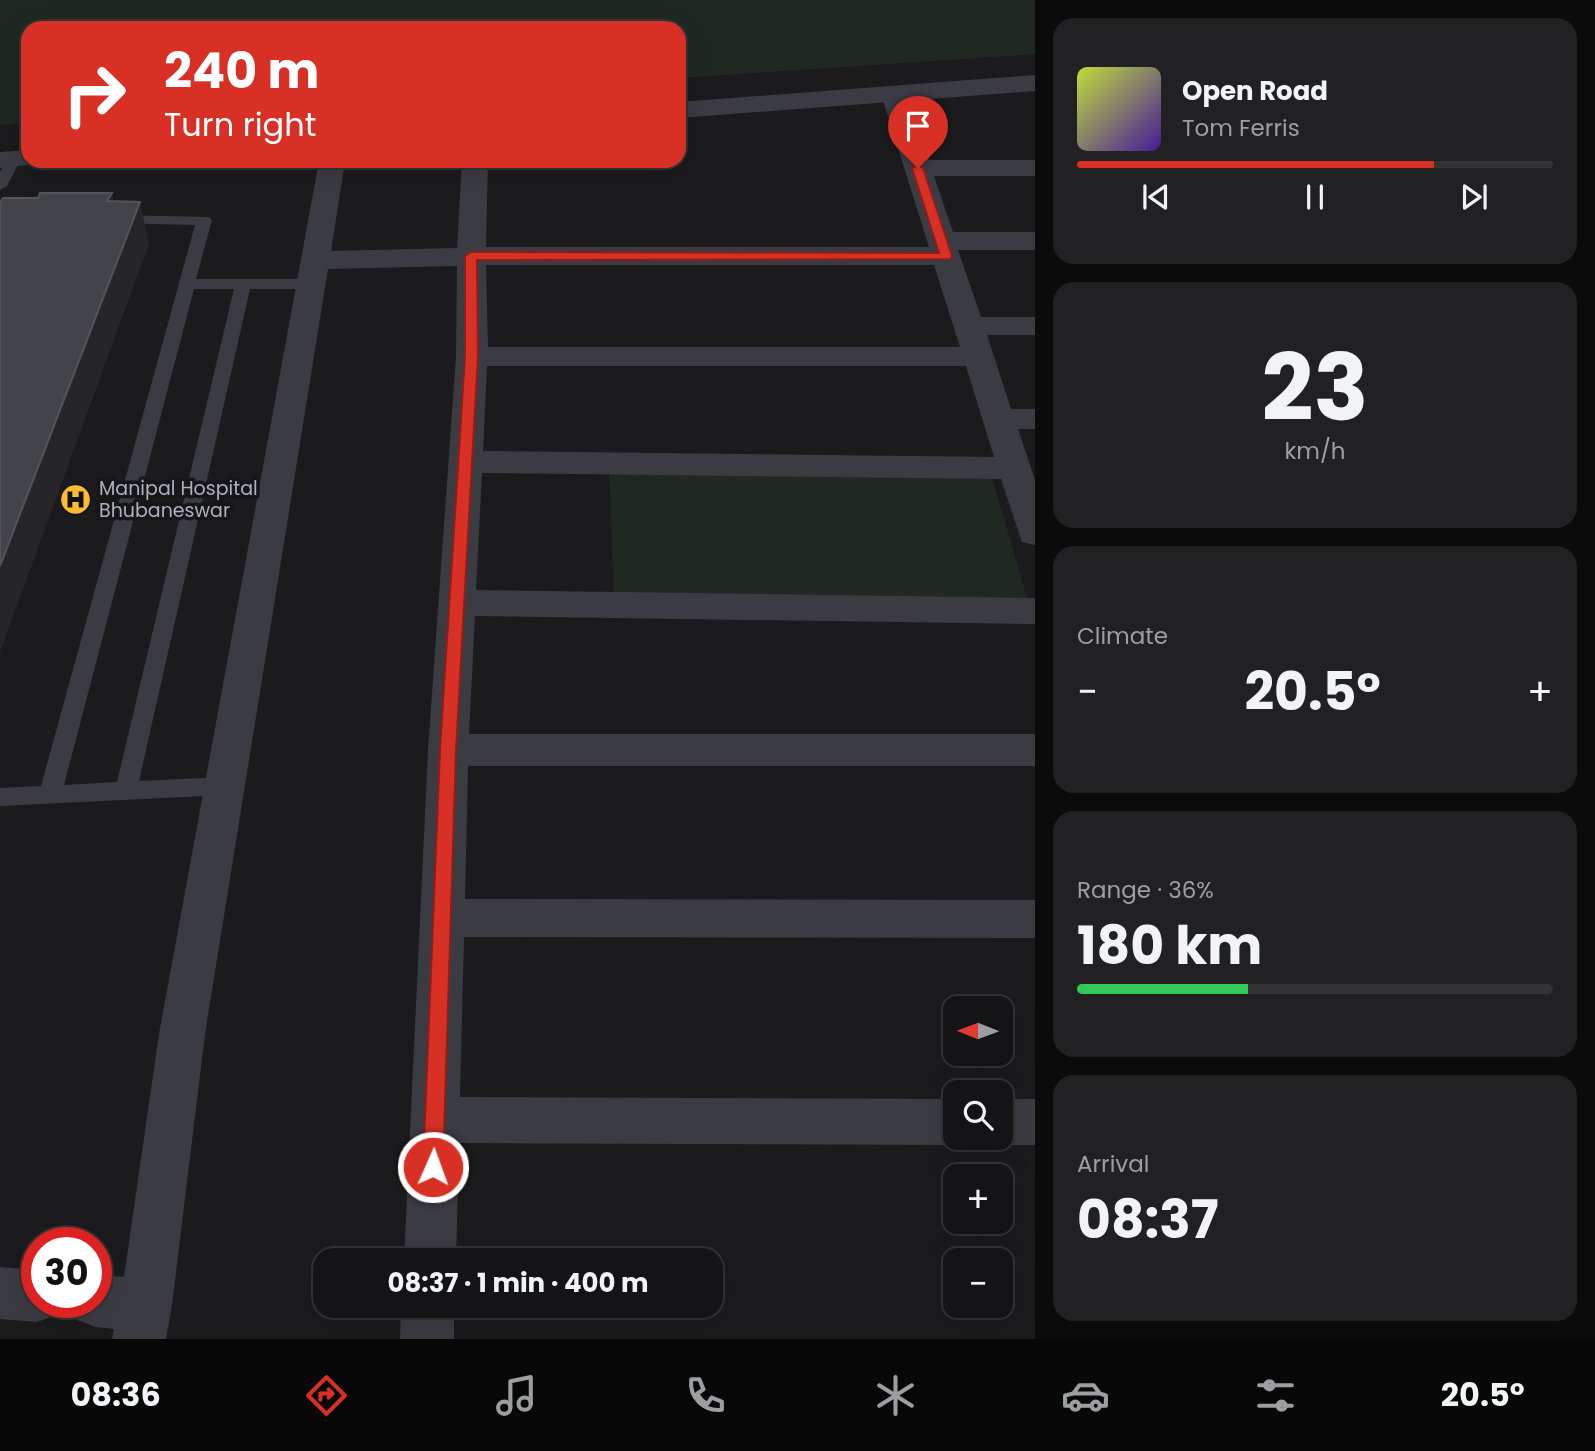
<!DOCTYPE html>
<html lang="en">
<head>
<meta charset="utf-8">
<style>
	body { margin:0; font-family:Poppins,sans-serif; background:#212123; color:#f1f3f6; height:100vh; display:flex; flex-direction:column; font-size:26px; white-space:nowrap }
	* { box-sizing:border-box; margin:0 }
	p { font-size:23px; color:#9d9ea1 }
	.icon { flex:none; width:38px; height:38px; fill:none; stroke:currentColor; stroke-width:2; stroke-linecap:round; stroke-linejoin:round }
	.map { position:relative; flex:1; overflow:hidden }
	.sheet { display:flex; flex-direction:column; gap:18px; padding:18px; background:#0b0b0c; width:560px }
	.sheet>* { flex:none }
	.hud { position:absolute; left:21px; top:21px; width:665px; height:147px; border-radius:21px; box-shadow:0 7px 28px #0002,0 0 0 2px #333335; background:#d93025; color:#fff; overflow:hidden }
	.needle { width:46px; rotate:271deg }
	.buttons { position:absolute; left:943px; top:996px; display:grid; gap:14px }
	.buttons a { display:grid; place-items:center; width:70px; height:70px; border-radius:14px; background:#141416; box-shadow:0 7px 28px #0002,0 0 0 2px #333335; font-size:35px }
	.speed { position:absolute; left:21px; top:1227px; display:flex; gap:14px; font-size:35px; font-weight:700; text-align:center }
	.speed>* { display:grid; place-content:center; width:91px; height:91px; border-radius:50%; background:#141416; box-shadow:0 7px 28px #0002,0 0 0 2px #333335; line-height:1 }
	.speed .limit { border:10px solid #d22; background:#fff; color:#111 }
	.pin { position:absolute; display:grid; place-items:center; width:60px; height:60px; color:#fff; margin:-72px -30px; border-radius:50% 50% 50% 0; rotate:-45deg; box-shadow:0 0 7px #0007 }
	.pin .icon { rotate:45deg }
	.me { position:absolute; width:77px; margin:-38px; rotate:2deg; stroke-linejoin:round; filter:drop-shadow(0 0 5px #0008) }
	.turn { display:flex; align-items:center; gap:24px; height:147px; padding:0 28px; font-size:32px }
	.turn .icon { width:91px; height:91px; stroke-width:2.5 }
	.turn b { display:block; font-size:49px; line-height:60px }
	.big { font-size:52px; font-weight:700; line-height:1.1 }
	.sheet .widget { flex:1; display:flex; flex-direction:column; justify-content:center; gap:10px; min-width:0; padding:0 24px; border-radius:21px; background:#212123 }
	.sheet .dial { align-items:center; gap:0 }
	.dial b { font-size:91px; line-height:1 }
	.song { display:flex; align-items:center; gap:21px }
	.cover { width:84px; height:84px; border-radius:10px; background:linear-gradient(135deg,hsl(70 70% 55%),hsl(260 70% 35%)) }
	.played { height:7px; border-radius:4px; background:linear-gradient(90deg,#d93025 75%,#333335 75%) }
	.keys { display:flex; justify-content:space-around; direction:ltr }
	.heat { display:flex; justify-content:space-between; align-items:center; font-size:38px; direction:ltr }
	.charge { height:10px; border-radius:5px; background:linear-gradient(90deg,#34c759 36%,#333335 0) }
	.trip { position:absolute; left:313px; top:1248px; width:410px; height:70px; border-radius:21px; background:#141416; box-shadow:0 7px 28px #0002,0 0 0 2px #333335; font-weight:700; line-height:70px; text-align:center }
	.menu { display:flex; height:112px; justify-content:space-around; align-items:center; background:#080809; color:#9d9ea1 }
	.menu .icon { width:49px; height:49px }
	.menu .active { color:#d93025 }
	.menu b { font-size:32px; color:#f1f3f6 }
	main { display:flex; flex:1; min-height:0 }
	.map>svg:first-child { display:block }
	.green { fill:#202921 }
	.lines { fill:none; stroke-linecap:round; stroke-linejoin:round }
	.service { fill:#3b3c43; fill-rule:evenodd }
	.minor { fill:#3b3c43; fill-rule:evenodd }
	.tertiary { fill:#3b3c43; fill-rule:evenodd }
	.shaded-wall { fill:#26262a }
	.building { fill:#43444a; stroke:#54555c; stroke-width:2 }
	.route { fill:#d93025; stroke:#8d1f18; stroke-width:2 }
	.labels { text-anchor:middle; stroke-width:7; stroke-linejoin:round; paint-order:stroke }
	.poi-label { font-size:19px; fill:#acb1be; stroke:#161619; text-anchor:start }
</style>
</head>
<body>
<main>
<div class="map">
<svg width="1035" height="1339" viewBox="0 0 1035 1339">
	<rect width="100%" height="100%" fill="#1b1b1d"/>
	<path class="green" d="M0 0H1035V54L679 78V28H28V123L0 125Z
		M609 473 992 477 1027 598 614 593Z"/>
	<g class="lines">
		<path class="service" d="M14 155 21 159 7 186 0 190V172L9 156Z
			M115 215 209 217 212 220 196 279H310L318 284 310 289H250L139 781 225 777 233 780 236 786 233 792 225 795 0 806V788L41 786 195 225 110 223 107 220 110 217ZM194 289H234L117 782 64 785Z"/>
		<path class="minor" d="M894 86 903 89 907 94 929 160H1035V176H934L953 232H1035V250H958L981 317H1035V335H987L1011 409H1035V429H1018L1035 480V545L1022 542 1001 479 482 473 476 590 1035 598V624L475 616 469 734H1035V766H468L465 899 1035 900V938L464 937 460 1097 956 1099V1138H973L956 1145 459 1143 456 1260H404L428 750 456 356 457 266 328 269 205 1034 172 1305 166 1339H112L114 1329 96 1327 77 1320 70 1302H96V1275L124 1277 159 1034 319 161H345L331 251 457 248 462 161H488L486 247H929L881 94 885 89ZM486 265H934L960 347H488ZM487 366H966L994 457 483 451Z
			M1001 1099H1035V1145H1001L984 1138H1001Z
			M0 1267 37 1270V1302H61L56 1315 37 1322 0 1319Z
			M401 1306H454V1339H400Z"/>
		<path class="tertiary" d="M1035 75V91L679 118V102Z
			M28 150V161H39L37 164 0 168V152Z"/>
	</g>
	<path class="shaded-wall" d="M112 193 121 235 107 201Z
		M140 202 149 244 0 652V566Z"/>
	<path class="building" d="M40 193H112L107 201 140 202 0 566V203L3 198H38Z"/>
	<path class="route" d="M918 165 923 168 952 256 950 259 477 260 478 356 456 750 443 1167 440 1174 433 1176 426 1174 423 1167 440 750 465 356V256L471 252 939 253 912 168Z"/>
	<defs>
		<symbol id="hospital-disc" viewBox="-11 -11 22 22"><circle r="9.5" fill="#ffbc31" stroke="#161619"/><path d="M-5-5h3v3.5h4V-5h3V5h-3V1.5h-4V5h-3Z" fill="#111"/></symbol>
	</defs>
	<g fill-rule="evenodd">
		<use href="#hospital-disc" x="58" y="482" width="35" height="35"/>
	</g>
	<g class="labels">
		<g class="poi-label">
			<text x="99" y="495">Manipal Hospital<tspan x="99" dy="22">Bhubaneswar</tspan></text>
		</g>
	</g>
</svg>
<div class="buttons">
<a><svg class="needle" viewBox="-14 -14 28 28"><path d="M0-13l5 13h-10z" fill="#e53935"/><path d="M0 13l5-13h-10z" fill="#9d9ea1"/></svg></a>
<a><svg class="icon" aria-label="search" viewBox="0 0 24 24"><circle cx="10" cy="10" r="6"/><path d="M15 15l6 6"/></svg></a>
<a>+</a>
<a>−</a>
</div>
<div class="speed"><div class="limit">30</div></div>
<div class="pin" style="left:918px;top:168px;background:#d93025"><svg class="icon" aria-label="arrive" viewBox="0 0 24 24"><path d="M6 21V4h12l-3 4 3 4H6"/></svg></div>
<svg class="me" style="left:433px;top:1167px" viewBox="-20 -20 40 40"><circle r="17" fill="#d93025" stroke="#fff" stroke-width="3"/><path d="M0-11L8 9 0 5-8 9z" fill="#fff"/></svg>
<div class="trip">08:37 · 1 min · 400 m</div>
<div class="hud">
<div class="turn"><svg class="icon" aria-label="right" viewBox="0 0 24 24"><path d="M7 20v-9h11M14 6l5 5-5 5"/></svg><div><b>240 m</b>Turn right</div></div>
</div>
</div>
<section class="sheet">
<div class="widget">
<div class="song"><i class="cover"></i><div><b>Open Road</b><p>Tom Ferris</p></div></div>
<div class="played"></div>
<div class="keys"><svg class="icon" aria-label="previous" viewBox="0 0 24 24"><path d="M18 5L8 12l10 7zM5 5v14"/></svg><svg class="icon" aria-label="pause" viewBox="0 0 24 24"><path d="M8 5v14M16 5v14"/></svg><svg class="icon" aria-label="next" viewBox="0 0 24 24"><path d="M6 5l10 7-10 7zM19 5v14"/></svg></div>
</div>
<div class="widget dial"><b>23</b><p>km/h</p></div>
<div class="widget"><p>Climate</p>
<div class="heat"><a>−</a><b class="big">20.5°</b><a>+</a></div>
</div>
<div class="widget"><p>Range · 36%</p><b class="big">180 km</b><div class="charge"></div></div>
<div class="widget"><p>Arrival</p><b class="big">08:37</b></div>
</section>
</main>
<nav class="menu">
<b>08:36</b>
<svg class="icon active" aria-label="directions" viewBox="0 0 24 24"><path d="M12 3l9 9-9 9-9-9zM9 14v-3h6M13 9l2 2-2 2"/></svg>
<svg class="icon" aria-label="music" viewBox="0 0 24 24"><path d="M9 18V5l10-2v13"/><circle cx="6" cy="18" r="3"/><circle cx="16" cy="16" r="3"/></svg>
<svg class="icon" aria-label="phone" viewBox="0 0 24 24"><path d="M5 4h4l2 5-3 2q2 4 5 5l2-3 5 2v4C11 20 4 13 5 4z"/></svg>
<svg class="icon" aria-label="climate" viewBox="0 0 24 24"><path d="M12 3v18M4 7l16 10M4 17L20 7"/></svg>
<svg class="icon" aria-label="car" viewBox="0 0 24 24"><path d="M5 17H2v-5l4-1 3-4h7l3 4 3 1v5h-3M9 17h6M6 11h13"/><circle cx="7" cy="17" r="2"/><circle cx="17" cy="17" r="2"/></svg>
<svg class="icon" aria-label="filters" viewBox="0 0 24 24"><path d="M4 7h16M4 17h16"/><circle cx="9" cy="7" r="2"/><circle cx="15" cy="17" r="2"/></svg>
<b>20.5°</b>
</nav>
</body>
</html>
